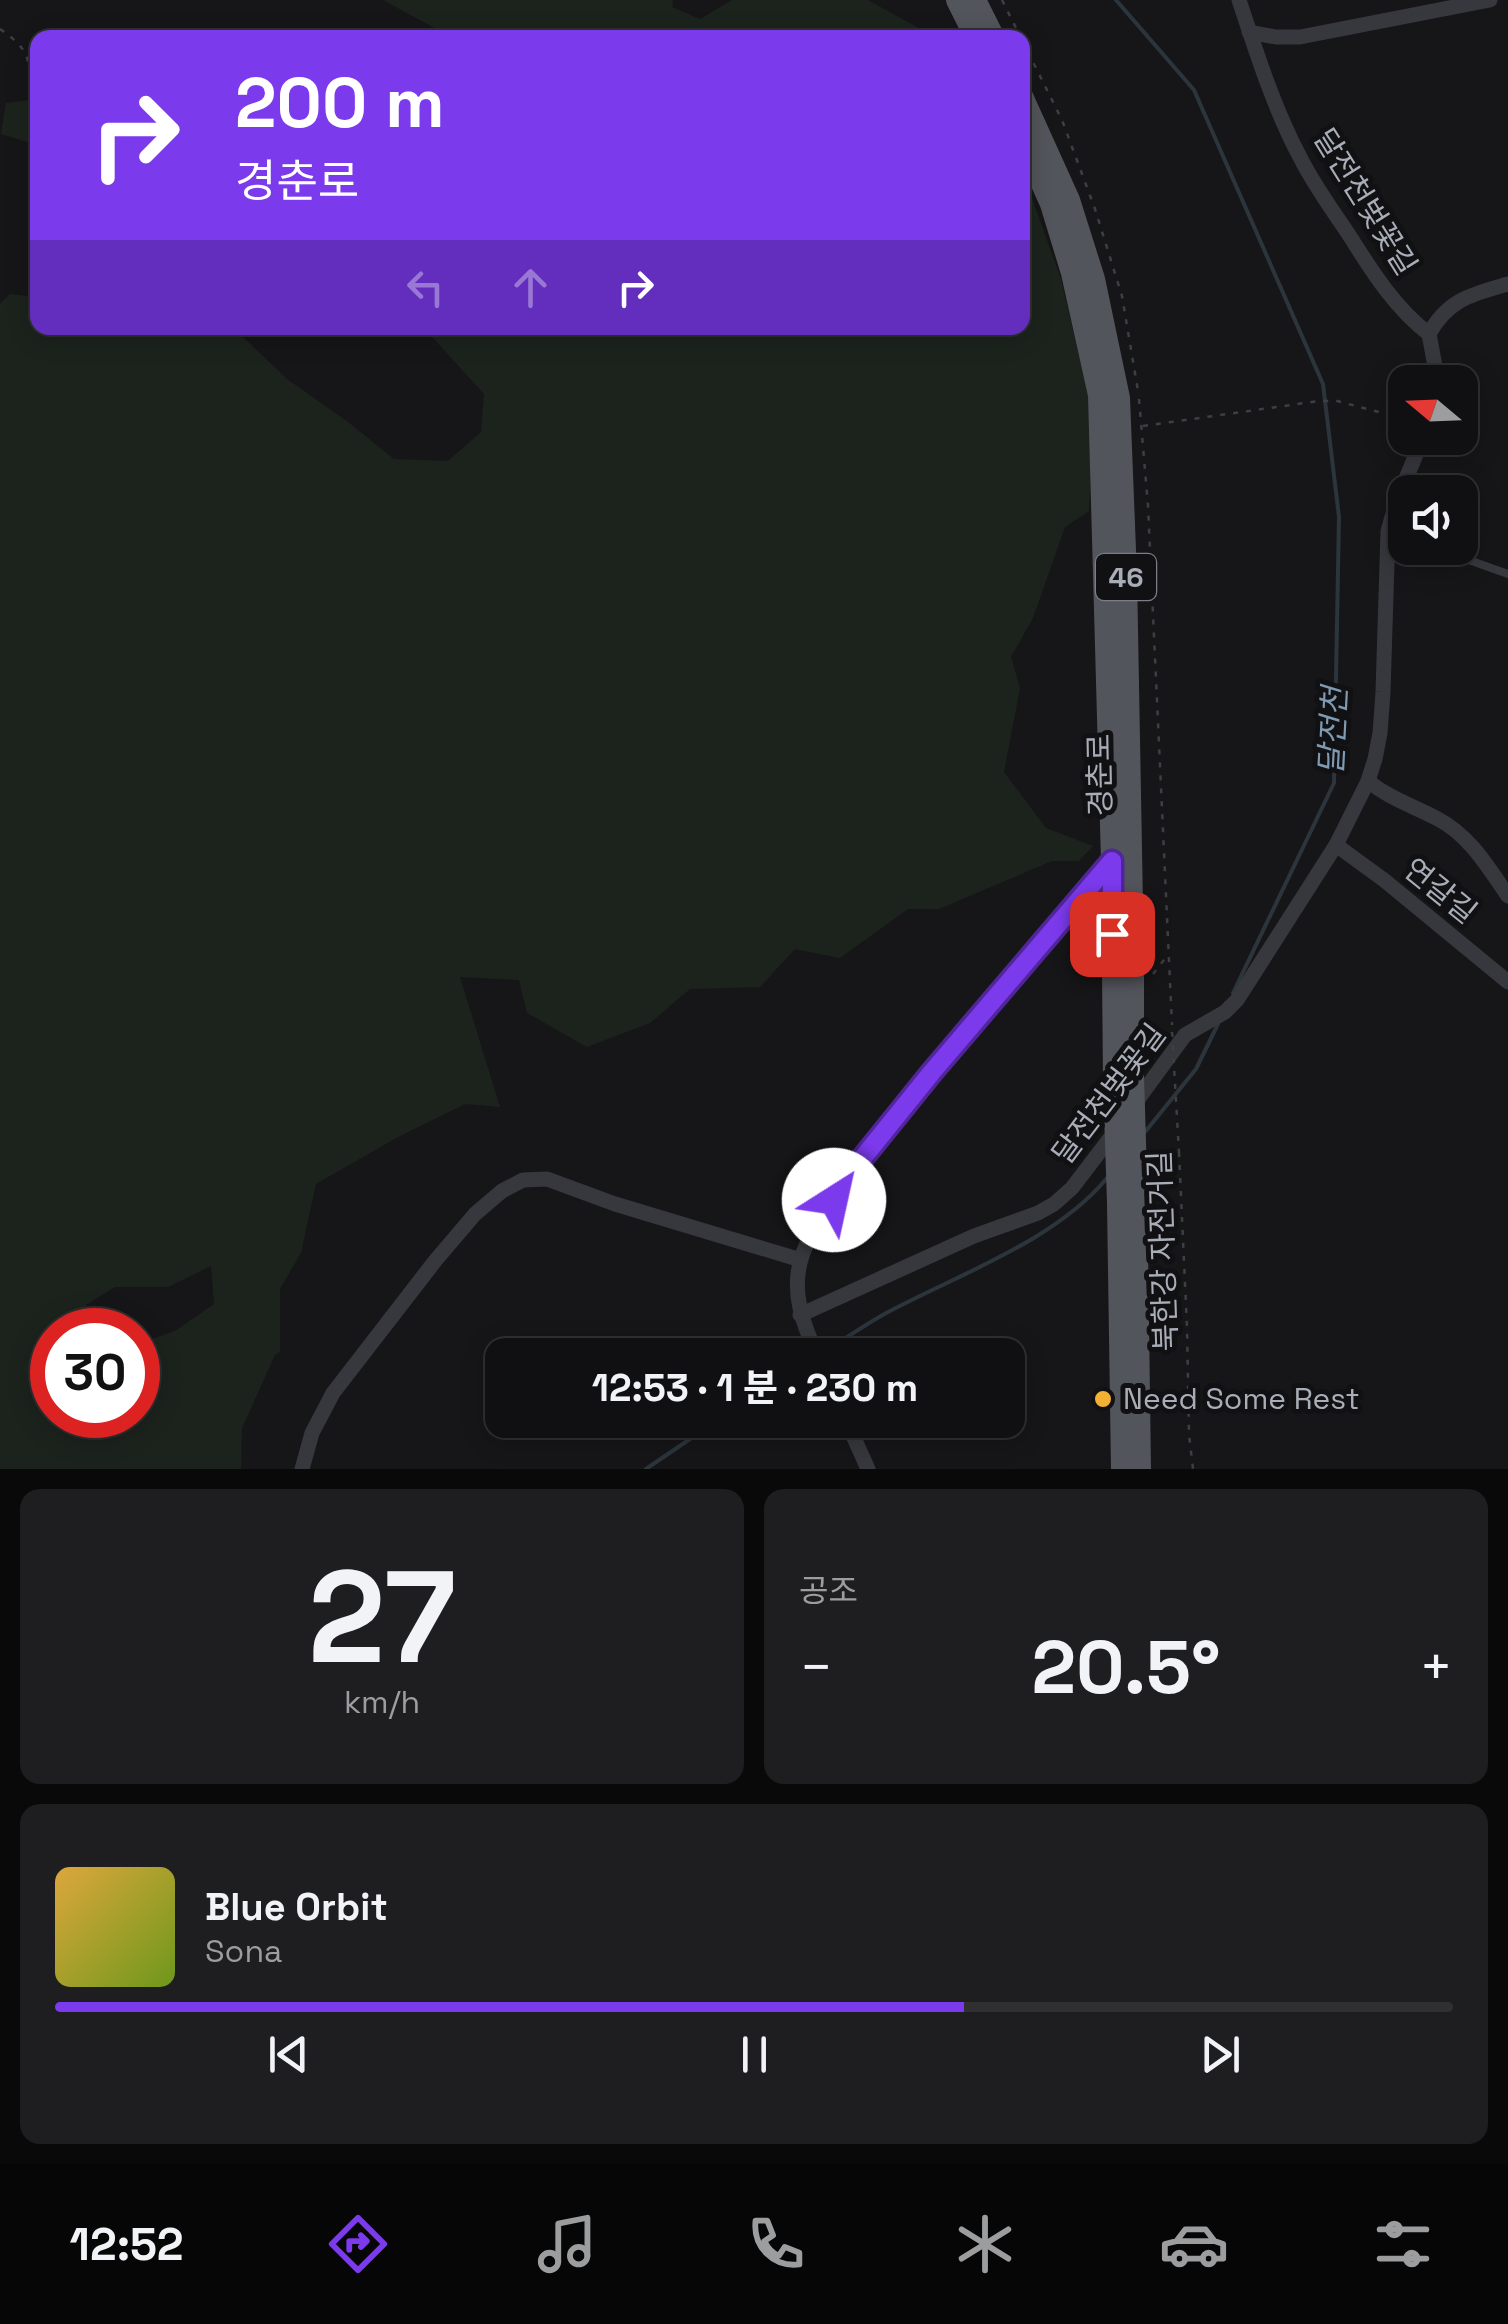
<!DOCTYPE html>
<html lang="ko">
<head>
<meta charset="utf-8">
<style>
	body { margin:0; font-family:"Space Grotesk","Noto Sans KR",sans-serif; background:#1e1e20; color:#f1f3f6; height:100vh; display:flex; flex-direction:column; font-size:38px; white-space:nowrap }
	* { box-sizing:border-box; margin:0 }
	p { font-size:32px; color:#9c9d9f }
	.icon { flex:none; width:55px; height:55px; fill:none; stroke:currentColor; stroke-width:2; stroke-linecap:round; stroke-linejoin:round }
	.map { position:relative; height:1469px; overflow:hidden }
	.sheet { display:flex; flex-direction:column; gap:20px; padding:20px; background:#09090a; flex:1 }
	.sheet>* { flex:none }
	.guide { position:absolute; left:30px; top:30px; width:1000px; height:305px; border-radius:20px; box-shadow:0 5px 25px #0003,0 0 0 2px #303032; background:#7c3aed; color:#fff; overflow:hidden }
	.needle { width:65px; rotate:289deg }
	.buttons { position:absolute; left:1388px; top:365px; display:grid; gap:20px }
	.buttons a { display:grid; place-items:center; width:90px; height:90px; border-radius:20px; background:#101012; box-shadow:0 5px 25px #0003,0 0 0 2px #303032; font-size:50px }
	.speed { position:absolute; left:30px; top:1308px; display:flex; gap:20px; font-size:50px; font-weight:700; text-align:center }
	.speed>* { display:grid; place-content:center; width:130px; height:130px; border-radius:50%; background:#101012; box-shadow:0 5px 25px #0003,0 0 0 2px #303032; line-height:1 }
	.speed .limit { border:15px solid #d22; background:#fff; color:#111 }
	.pin { position:absolute; display:grid; place-items:center; width:85px; height:85px; color:#fff; margin:-42px; border-radius:20px; box-shadow:0 5px 15px #0006 }
	.me { position:absolute; width:110px; margin:-55px; rotate:35deg; stroke-linejoin:round; filter:drop-shadow(0 0 8px #0008) }
	.turn { display:flex; align-items:center; gap:35px; height:210px; padding:0 40px; font-size:45px }
	.turn .icon { width:130px; height:130px; stroke-width:2.5 }
	.turn b { display:block; font-size:70px; line-height:85px }
	.lanes { display:flex; align-items:center; height:95px; padding:0 40px; background:#0003; justify-content:center; gap:50px; direction:ltr }
	.lanes .off { opacity:.35 }
	.big { font-size:75px; font-weight:700; line-height:1.1 }
	.sheet .card { flex:1; display:flex; flex-direction:column; justify-content:center; gap:15px; min-width:0; padding:0 35px; border-radius:20px; background:#1e1e20 }
	.sheet .dial { align-items:center; gap:0 }
	.dial b { font-size:130px; line-height:1 }
	.song { display:flex; align-items:center; gap:30px }
	.cover { width:120px; height:120px; border-radius:15px; background:linear-gradient(135deg,hsl(40 70% 55%),hsl(80 70% 35%)) }
	.played { height:10px; border-radius:5px; background:linear-gradient(90deg,#7c3aed 65%,#303032 65%) }
	.keys { display:flex; justify-content:space-around; direction:ltr }
	.heat { display:flex; justify-content:space-between; align-items:center; font-size:55px; direction:ltr }
	.sheet .tiles { flex:1; display:grid; gap:20px; grid-template-columns:1fr 1fr }
	.card:last-child { grid-column:span 2 }
	.trip { position:absolute; left:485px; top:1338px; width:540px; height:100px; border-radius:20px; background:#101012; box-shadow:0 5px 25px #0003,0 0 0 2px #303032; font-weight:700; line-height:100px; text-align:center }
	.tab-bar { display:flex; height:160px; justify-content:space-around; align-items:center; background:#060607; color:#9c9d9f }
	.tab-bar .icon { width:70px; height:70px }
	.tab-bar .on { color:#7c3aed }
	.tab-bar b { font-size:45px; color:#f1f3f6 }
	.map>svg:first-child { display:block }
	.green { fill:#1c231d; fill-rule:evenodd }
	.lines { fill:none; stroke-linecap:round; stroke-linejoin:round }
	.stream { stroke:#2c353c; stroke-width:4 }
	.path { stroke:#3d3f44; stroke-width:2.5; stroke-dasharray:5 8; stroke-linecap:butt }
	.service { stroke:#37383d; stroke-width:8 }
	.minor { stroke:#37383d; stroke-width:15 }
	.primary { stroke:#53555c; stroke-width:22 }
	.path-bridge { stroke:#3d3f44; stroke-width:2.5; stroke-dasharray:5 8; stroke-linecap:butt }
	.primary-bridge { stroke:#53555c; stroke-width:22 }
	.route-casing { stroke:#51269a; stroke-width:25 }
	.route { stroke:#7c3aed; stroke-width:18 }
	.poi-dot { fill:#f2b134; stroke:#111113; stroke-width:4 }
	.labels { text-anchor:middle; stroke-width:10; stroke-linejoin:round; paint-order:stroke }
	.shield { fill:#111113; stroke:#7b7e86; stroke-width:2.5 }
	.shield-label { font-size:28px; font-weight:bold; fill:#a8adb8 }
	.street-label { font-size:30px; fill:#a8adb8; stroke:#111113 }
	.poi-label { font-size:30px; fill:#a8adb8; stroke:#111113; text-anchor:start }
	.water-label { font-size:32px; font-style:italic; fill:#7f9bb3; stroke:#111113 }
</style>
</head>
<body>
<div class="map">
<svg width="1508" height="1469" viewBox="0 0 1508 1469">
	<rect width="100%" height="100%" fill="#161618"/>
	<path class="green" d="M383 0H673L672 7 700 19 732 0H868L915 26 932 37H446L436 29Z
		M37 99V145L1 134 6 103Z
		M1023 173 1061 279 1093 416 1089 511 1065 527 1033 618 1011 657 1020 688 1004 772 1046 828 1093 846 1079 861H1052L939 909H908L840 958 795 949 760 987 690 989 650 1023 587 1047 527 1013 519 980 460 977 500 1107 465 1104 398 1137 316 1184 301 1253 280 1289V1352L275 1355 242 1428 241 1469H0V304L10 294 37 297 38 328H215L243 337 287 379 348 422 394 459 448 461 481 432 484 394 424 328H1022ZM211 1266 214 1304 175 1331 138 1344V1415H52V1330H95L86 1305 115 1287H168Z"/>
	<g class="lines">
		<path class="stream" d="M1116 0 1194 90 1323 384 1339 517 1334 783 1233 993
			M1145 1132 1196 1069 1218 1024
			M824 1352C845 1339 867 1323 890 1311 960 1274 1056 1240 1107 1178
			M646 1469 718 1420"/>
		<path class="path" d="M1002 0 1021 38
			M0 29C21 44 31 53 29 80
			M1022 40 1062 120 1095 209 1122 296 1138 391
			M1139 399 1148 506 1172 1025
			M1143 426 1319 401H1337L1405 419
			M1153 974 1167 956
			M1179 1152 1187 1327 1189 1434 1193 1469"/>
		<path class="service" d="M1388 531 1405 537
			M1435 548 1508 574"/>
		<path class="minor" d="M1239 0C1257 54 1274 109 1301 159 1315 187 1334 212 1351 238 1373 273 1396 309 1429 334L1438 382
			M1249 32 1276 37H1300L1490 0
			M1429 334C1448 299 1473 294 1508 284
			M1368 781C1390 799 1414 806 1438 819 1470 836 1488 867 1508 896
			M1336 845 1384 880 1508 982
			M1133 1106 1185 1035 1225 1012 1237 1000 1336 845 1368 781 1375 759 1380 733 1383 692 1388 531 1397 500 1423 438
			M800 1315 974 1236 1038 1213 1054 1204 1072 1188 1114 1133
			M817 1355C803 1324 791 1293 801 1259 816 1211 863 1158 894 1119 965 1031 1040 948 1112 861
			M846 1420 868 1469
			M302 1469 312 1433 333 1393 435 1261 475 1214 502 1191 523 1180 547 1179 615 1204 801 1260"/>
		<path class="primary" d="M957 0 976 38
			M975 0 994 38
			M1022 96 1069 200 1094 279 1119 398 1126 575 1133 959V1075
			M1022 139 1051 204 1072 273 1099 395 1112 861 1114 1082
			M1136 1176 1140 1469
			M1118 1203 1122 1469"/>
		<path class="path-bridge" d="M1172 1032 1179 1152"/>
		<path class="primary-bridge" d="M1133 1075 1136 1176
			M1114 1082 1118 1203"/>
	</g>
	<g class="lines">
		<defs>
			<path id="route" d="M834 1200 853 1170 932 1072 1112 861V934"/>
		</defs>
		<use href="#route" class="route-casing"/>
		<use href="#route" class="route"/>
	</g>
	<circle class="poi-dot" cx="1103" cy="1399" r="10"/>
	<g class="labels">
		<rect class="shield" x="1096" y="554" width="60" height="46" rx="8"/>
		<g class="shield-label">
			<text x="1126" y="587">46</text>
		</g>
		<g class="street-label">
			<text transform="translate(1365 202) rotate(58)" y="10">달전천벚꽃길</text>
			<text transform="translate(1100 775) rotate(-91)" y="10">경춘로</text>
			<text transform="translate(1440 891) rotate(39)" y="10">연갈길</text>
			<text transform="translate(1109 1094) rotate(-53)" y="10">달전천벚꽃길</text>
			<text transform="translate(1163 1251) rotate(-92)" y="10">북한강 자전거길</text>
		</g>
		<g class="poi-label">
			<text x="1123" y="1409">Need Some Rest</text>
		</g>
		<g class="water-label">
			<text transform="translate(1333 731) rotate(-87)" y="11">달전천</text>
		</g>
	</g>
</svg>
<div class="buttons">
<a><svg class="needle" viewBox="-14 -14 28 28"><path d="M0-13l5 13h-10z" fill="#e53935"/><path d="M0 13l5-13h-10z" fill="#9c9d9f"/></svg></a>
<a><svg class="icon" aria-label="sound" viewBox="0 0 24 24"><path d="M4 9h4l5-4v14l-5-4H4zM17 9q2 3 0 6"/></svg></a>
</div>
<div class="speed"><div class="limit">30</div></div>
<div class="pin" style="left:1112px;top:934px;background:#d93025"><svg class="icon" aria-label="arrive" viewBox="0 0 24 24"><path d="M6 21V4h12l-3 4 3 4H6"/></svg></div>
<svg class="me" style="left:834px;top:1200px" viewBox="-20 -20 40 40"><circle r="19" fill="#fff"/><path d="M0-13L10 11 0 6-10 11z" fill="#7c3aed"/></svg>
<div class="trip">12:53 · 1 분 · 230 m</div>
<div class="guide">
<div class="turn"><svg class="icon" aria-label="right" viewBox="0 0 24 24"><path d="M7 20v-9h11M14 6l5 5-5 5"/></svg><div><b>200 m</b>경춘로</div></div>
<div class="lanes"><svg class="icon off" aria-label="left" viewBox="0 0 24 24"><path d="M17 20v-9H6M10 6l-5 5 5 5"/></svg><svg class="icon off" aria-label="ahead" viewBox="0 0 24 24"><path d="M12 20V5M6 11l6-6 6 6"/></svg><svg class="icon" aria-label="right" viewBox="0 0 24 24"><path d="M7 20v-9h11M14 6l5 5-5 5"/></svg></div>
</div>
</div>
<section class="sheet">
<div class="tiles">
<div class="card dial"><b>27</b><p>km/h</p></div>
<div class="card"><p>공조</p>
<div class="heat"><a>−</a><b class="big">20.5°</b><a>+</a></div>
</div>
<div class="card">
<div class="song"><i class="cover"></i><div><b>Blue Orbit</b><p>Sona</p></div></div>
<div class="played"></div>
<div class="keys"><svg class="icon" aria-label="previous" viewBox="0 0 24 24"><path d="M18 5L8 12l10 7zM5 5v14"/></svg><svg class="icon" aria-label="pause" viewBox="0 0 24 24"><path d="M8 5v14M16 5v14"/></svg><svg class="icon" aria-label="next" viewBox="0 0 24 24"><path d="M6 5l10 7-10 7zM19 5v14"/></svg></div>
</div>
</div>
</section>
<nav class="tab-bar">
<b>12:52</b>
<svg class="icon on" aria-label="directions" viewBox="0 0 24 24"><path d="M12 3l9 9-9 9-9-9zM9 14v-3h6M13 9l2 2-2 2"/></svg>
<svg class="icon" aria-label="music" viewBox="0 0 24 24"><path d="M9 18V5l10-2v13"/><circle cx="6" cy="18" r="3"/><circle cx="16" cy="16" r="3"/></svg>
<svg class="icon" aria-label="phone" viewBox="0 0 24 24"><path d="M5 4h4l2 5-3 2q2 4 5 5l2-3 5 2v4C11 20 4 13 5 4z"/></svg>
<svg class="icon" aria-label="climate" viewBox="0 0 24 24"><path d="M12 3v18M4 7l16 10M4 17L20 7"/></svg>
<svg class="icon" aria-label="car" viewBox="0 0 24 24"><path d="M5 17H2v-5l4-1 3-4h7l3 4 3 1v5h-3M9 17h6M6 11h13"/><circle cx="7" cy="17" r="2"/><circle cx="17" cy="17" r="2"/></svg>
<svg class="icon" aria-label="filters" viewBox="0 0 24 24"><path d="M4 7h16M4 17h16"/><circle cx="9" cy="7" r="2"/><circle cx="15" cy="17" r="2"/></svg>
</nav>
</body>
</html>
